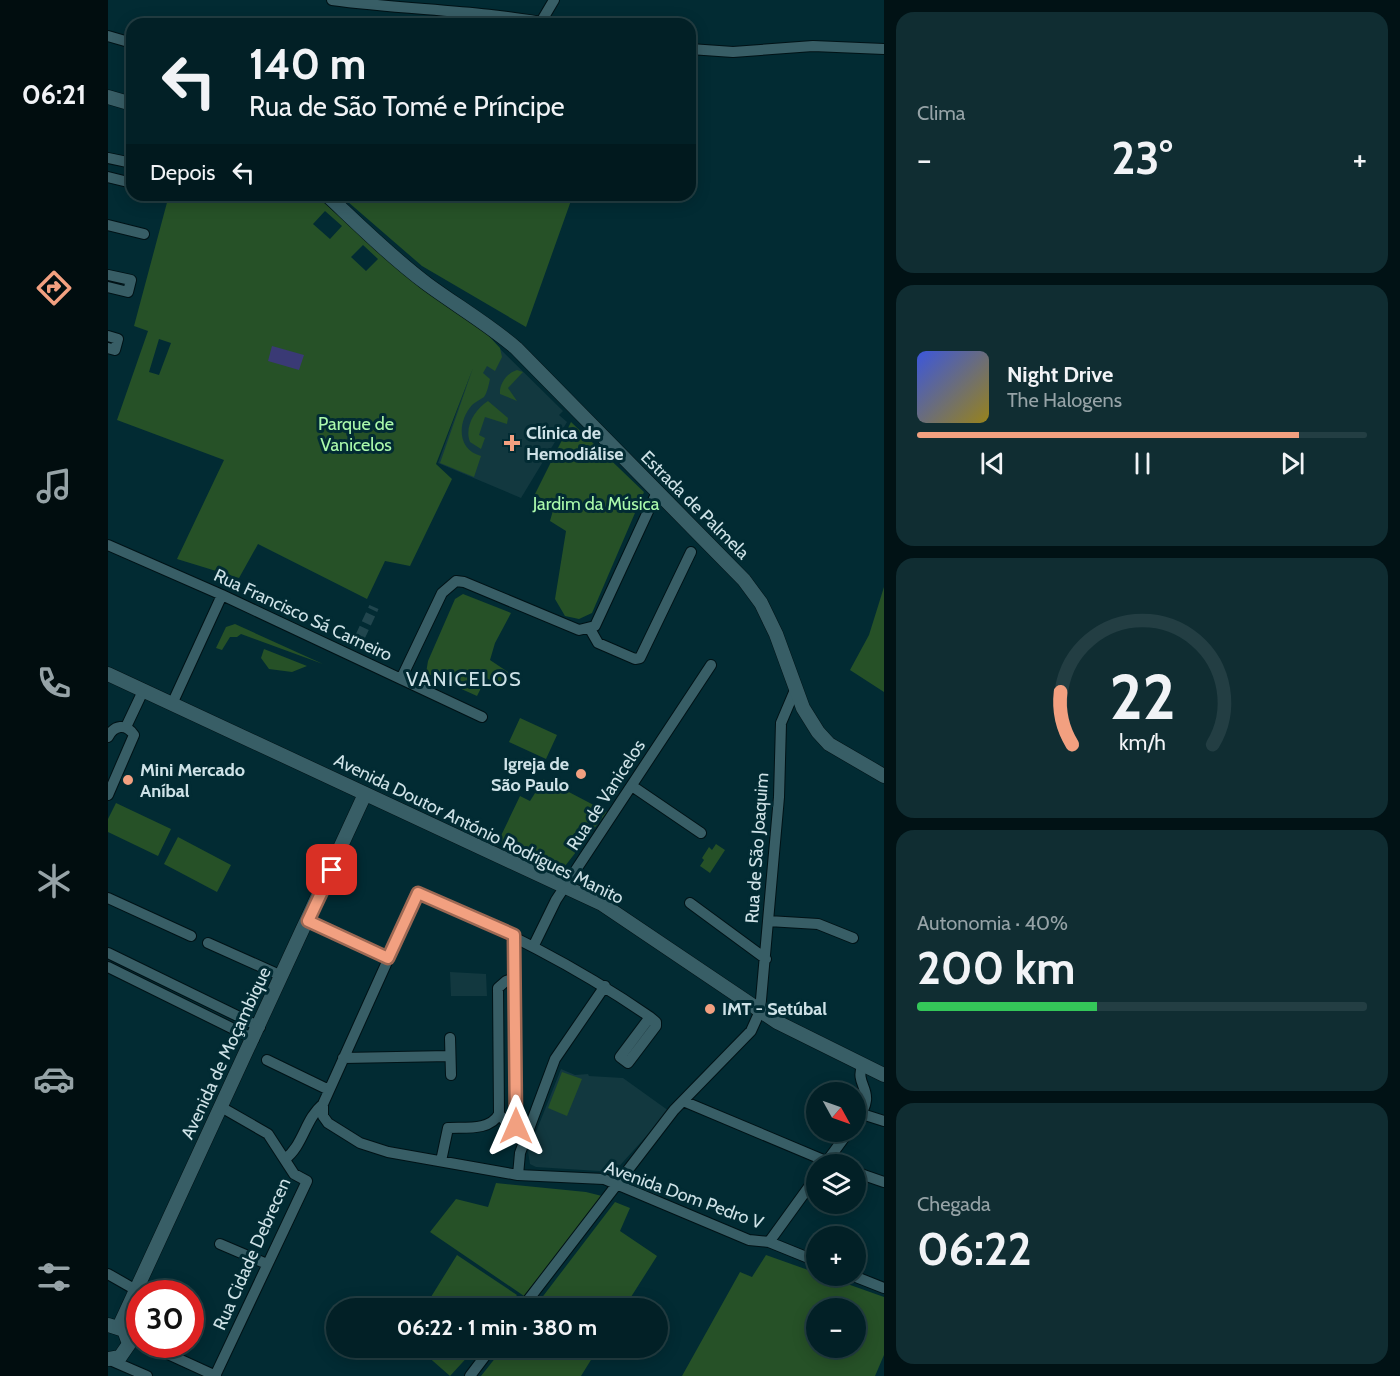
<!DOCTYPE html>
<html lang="pt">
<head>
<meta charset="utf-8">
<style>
	body { margin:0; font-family:Cabin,sans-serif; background:#102d32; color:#f1f3f6; height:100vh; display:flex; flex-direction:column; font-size:22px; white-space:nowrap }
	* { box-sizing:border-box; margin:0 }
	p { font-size:20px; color:#96a3a7 }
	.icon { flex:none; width:33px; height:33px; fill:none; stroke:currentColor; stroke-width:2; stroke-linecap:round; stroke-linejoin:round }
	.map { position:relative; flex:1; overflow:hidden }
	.details { display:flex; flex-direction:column; gap:12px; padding:12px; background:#011215; width:516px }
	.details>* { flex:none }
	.top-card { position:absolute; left:18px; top:18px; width:570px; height:183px; border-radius:18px; box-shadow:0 3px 15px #0003,0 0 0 2px #233e43; background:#022026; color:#f1f3f6; overflow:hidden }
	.needle { width:39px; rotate:130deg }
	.tools { position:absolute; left:698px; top:1082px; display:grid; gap:12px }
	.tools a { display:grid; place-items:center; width:60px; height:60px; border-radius:50%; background:#022026; box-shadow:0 3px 15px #0003,0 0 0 2px #233e43; font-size:30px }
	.speed { position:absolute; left:18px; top:1280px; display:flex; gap:12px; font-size:30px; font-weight:700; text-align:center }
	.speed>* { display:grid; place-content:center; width:78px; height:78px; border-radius:50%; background:#022026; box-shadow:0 3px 15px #0003,0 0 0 2px #233e43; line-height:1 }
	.speed .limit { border:9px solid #d22; background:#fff; color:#111 }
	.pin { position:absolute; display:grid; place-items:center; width:51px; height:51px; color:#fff; margin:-26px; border-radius:12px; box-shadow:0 3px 9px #0006 }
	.me { position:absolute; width:66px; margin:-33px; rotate:0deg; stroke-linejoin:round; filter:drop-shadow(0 0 4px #0008) }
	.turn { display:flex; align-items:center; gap:21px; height:126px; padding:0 24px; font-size:27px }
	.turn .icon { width:78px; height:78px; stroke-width:2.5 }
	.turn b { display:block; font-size:42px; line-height:51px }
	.then { display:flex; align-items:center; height:57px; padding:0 24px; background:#0003; gap:12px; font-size:22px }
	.big { font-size:45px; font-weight:700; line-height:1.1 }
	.details .tile { flex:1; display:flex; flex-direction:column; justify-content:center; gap:9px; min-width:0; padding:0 21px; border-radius:18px; background:#102d32 }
	.details .dial { align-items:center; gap:0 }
	.dial svg { height:156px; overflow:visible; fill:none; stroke:#233e43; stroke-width:7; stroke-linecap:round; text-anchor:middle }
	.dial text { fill:#f1f3f6; stroke:none }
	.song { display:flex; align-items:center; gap:18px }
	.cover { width:72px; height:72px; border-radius:9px; background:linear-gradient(135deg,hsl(230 70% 55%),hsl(50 70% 35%)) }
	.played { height:6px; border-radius:3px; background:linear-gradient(90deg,#f2a080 85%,#233e43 85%) }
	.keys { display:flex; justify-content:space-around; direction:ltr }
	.heat { display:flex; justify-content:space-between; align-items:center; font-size:33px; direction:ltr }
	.charge { height:9px; border-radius:4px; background:linear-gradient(90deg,#34c759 40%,#233e43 0) }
	.trip { position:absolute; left:218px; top:1298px; width:342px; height:60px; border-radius:30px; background:#022026; box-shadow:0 3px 15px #0003,0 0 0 2px #233e43; font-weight:700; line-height:60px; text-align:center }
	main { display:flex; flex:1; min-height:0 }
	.dock { display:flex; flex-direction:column; width:108px; justify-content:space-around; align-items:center; background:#010d0f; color:#96a3a7 }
	.dock .icon { width:42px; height:42px }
	.dock .current { color:#f2a080 }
	.dock b { font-size:27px; color:#f1f3f6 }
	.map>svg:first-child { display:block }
	.built { fill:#12383f }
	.green { fill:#265127; fill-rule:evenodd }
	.water { fill:#3a3a75 }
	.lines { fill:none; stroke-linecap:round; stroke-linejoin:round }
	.minor-tunnel { stroke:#21464e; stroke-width:10; stroke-dasharray:10 5; stroke-linecap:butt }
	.minor-casing { stroke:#011216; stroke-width:12 }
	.tertiary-casing { stroke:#011216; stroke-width:15 }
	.minor { stroke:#385e66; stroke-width:10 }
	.tertiary { stroke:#385e66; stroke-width:14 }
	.route-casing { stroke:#9d6853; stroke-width:15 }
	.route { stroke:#f2a080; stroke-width:10 }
	.poi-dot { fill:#f2a080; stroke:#022b33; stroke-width:2 }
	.labels { text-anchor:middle; stroke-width:6; stroke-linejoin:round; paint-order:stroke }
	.park-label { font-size:18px; fill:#acfaac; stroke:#022b33 }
	.poi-label { font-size:18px; font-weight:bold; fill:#cee2e7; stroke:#022b33; text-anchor:start }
	.street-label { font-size:18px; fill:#cee2e7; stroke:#022b33 }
	.neighbourhood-label { font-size:20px; letter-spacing:1.5px; fill:#cee2e7; stroke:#022b33 }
</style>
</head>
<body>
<main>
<nav class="dock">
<b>06:21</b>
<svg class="icon current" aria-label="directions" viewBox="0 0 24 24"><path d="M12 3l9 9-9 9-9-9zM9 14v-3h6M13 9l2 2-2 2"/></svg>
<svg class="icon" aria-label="music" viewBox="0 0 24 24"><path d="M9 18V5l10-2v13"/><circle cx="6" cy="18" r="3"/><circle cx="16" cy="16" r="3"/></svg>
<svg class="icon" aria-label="phone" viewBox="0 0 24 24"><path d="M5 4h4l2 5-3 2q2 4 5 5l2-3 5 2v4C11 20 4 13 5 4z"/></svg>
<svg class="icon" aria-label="climate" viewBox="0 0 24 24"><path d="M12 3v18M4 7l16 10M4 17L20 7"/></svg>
<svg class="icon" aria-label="car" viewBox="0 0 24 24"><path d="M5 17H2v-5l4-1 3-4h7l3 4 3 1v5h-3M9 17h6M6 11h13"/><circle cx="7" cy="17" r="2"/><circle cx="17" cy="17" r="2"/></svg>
<svg class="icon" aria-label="filters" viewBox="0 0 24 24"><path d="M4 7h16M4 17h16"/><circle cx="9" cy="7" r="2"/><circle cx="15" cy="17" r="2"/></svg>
</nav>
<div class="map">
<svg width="776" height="1376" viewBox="0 0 776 1376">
	<rect width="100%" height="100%" fill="#022b33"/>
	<path class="built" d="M377 334 455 411 451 415 459 422 413 498 330 463Z
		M342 972 378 974 379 996H343Z
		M453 1069 467 1075 480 1074 481 1076 515 1078 561 1111 506 1172 428 1167 422 1164 420 1152Z"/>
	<path class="green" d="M61 195H166L180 201 182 195H207L302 278 378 333 392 348 394 357 387 371 379 366 375 373 382 379C381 384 379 393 376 397 372 400 367 402 364 405 349 422 349 450 373 456L366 477 332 463 365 368 328 464 344 479 302 566 277 561 259 599 150 544 131 578 69 559 116 460 9 420 40 331 26 326ZM217 211 234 226 222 239 205 224ZM255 245 270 259 258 271 243 257ZM51 339 63 343 51 375 41 372Z
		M232 195H465L418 327 314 266Z
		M409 370 415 372 400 388 409 401 392 394C391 384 399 373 409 370Z
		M380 401 400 418 399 424 377 417 371 435 377 438 373 449 362 442C356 427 367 409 380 401Z
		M463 422 536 492 484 613 471 619 457 616 447 599 458 531 442 521 446 507 427 494Z
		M776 587V692L742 670 761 635Z
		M355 594 403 613 387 643 382 660 400 672 395 686 378 678 369 696 318 673 320 661 347 599Z
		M127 624 215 664 133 634 129 637H122L114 650 108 648 118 627Z
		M156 649 199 666 184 672 161 669 153 658Z
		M412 718 449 735 438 759 401 742Z
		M436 779 499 812 454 870 390 842 412 796 422 801Z
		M8 803 63 829 50 856 0 832V819Z
		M70 837 123 865 109 892 56 864Z
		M608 844 617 850 602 873 592 866 596 860 594 858 601 847 604 850Z
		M454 1072 474 1079 459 1116 440 1108Z
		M388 1183 478 1192 494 1196 416 1296 322 1232 348 1199 380 1207Z
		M507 1202 522 1208 512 1231 549 1256 516 1308H426Z
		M349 1255 409 1295 399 1308H321L318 1305Z
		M658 1255 776 1297V1355L767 1376H574L632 1272 644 1277ZM708 1308H747V1347H708Z
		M309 1347H359L364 1352 342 1376Z
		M396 1347H491L473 1376H373Z"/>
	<path class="water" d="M164 346 196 355 191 370 160 361Z"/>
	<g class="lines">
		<path class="minor-tunnel" d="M252 637 266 607"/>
		<defs>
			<path id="minor" d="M224 0C298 10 372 10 445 24
				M433 22 446 0
				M0 36 24 43
				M582 49 625 52 705 46 776 49
				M0 158 24 163
				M0 177 24 183
				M0 225 36 234
				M0 275 23 280 20 292 0 287
				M0 336 10 339 7 350 0 348
				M0 545 114 595 374 717
				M482 629 490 643 527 659 532 658 583 552
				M293 679 334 593 348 581 356 582 471 630 487 626 549 492
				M64 704 114 595
				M18 727 35 691
				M0 737C6 725 18 723 26 735L0 795
				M524 786 593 833
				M0 898 83 936
				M582 903 658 959
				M200 921 280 958
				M660 921 710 924 745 938
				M406 935 408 1126
				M100 943 174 976
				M426 945 448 900 603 665
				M0 953 152 1027
				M0 967 146 1039
				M407 978 398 981 390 988 391 1114 398 1122 414 1128
				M342 1038 343 1075
				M235 1058 342 1056
				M159 1060 221 1090
				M575 1101 725 1164
				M215 1104V1116L220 1123 252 1143 280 1152 410 1175 496 1179 641 1240 661 1242 708 1261
				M754 1114 776 1121
				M747 1123C772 1090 746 1088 754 1066
				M177 1159C195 1146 197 1119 215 1104L310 893C395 930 465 964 542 1017L548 1022V1026L520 1063 512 1057 542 1017
				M333 1161 340 1128C357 1127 382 1131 391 1114
				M717 1164 741 1131
				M747 1172 776 1182
				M410 1175 412 1153 447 1059 497 986
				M661 1242 708 1177
				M112 1244 159 1264
				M0 1274 28 1290
				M743 1275 776 1288
				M414 1308 566 1110 643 1031 652 1011 671 797 673 723 687 690
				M19 1334 32 1341
				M38 1344 108 1376
				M2 1360 39 1376
				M107 1376 199 1181 186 1174 160 1134 113 1107
				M362 1376 384 1347"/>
			<path id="tertiary" d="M0 97 24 104
				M219 195C251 225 283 257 319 284 349 306 380 324 408 348L636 580 653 603 668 634 695 708 710 732 721 744 776 776
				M0 674 494 904 669 1022 776 1075
				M0 1325 16 1330 21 1344 12 1357 0 1359
				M11 1327 257 794"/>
		</defs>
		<use href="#minor" class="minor-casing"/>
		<use href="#tertiary" class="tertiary-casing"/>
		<use href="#minor" class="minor"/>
		<use href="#tertiary" class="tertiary"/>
	</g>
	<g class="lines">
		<defs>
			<path id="route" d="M224 870 200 921 280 958 310 893 406 935 408 1126"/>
		</defs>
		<use href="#route" class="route-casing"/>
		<use href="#route" class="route"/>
	</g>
	<g class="poi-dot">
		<path d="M401 434h6v6h6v6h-6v6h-6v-6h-6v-6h6z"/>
		<circle cx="473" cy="774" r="6"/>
		<circle cx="20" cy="780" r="6"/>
		<circle cx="602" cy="1009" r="6"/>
	</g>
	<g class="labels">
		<g class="park-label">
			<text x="248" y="430">Parque de<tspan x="248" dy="21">Vanicelos</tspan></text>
			<text x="488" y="510">Jardim da Música</text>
		</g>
		<g class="poi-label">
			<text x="418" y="439">Clínica de<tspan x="418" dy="21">Hemodiálise</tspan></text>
			<text x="461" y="770" text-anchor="end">Igreja de<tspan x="461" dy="21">São Paulo</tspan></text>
			<text x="32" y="776">Mini Mercado<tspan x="32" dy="21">Aníbal</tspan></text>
			<text x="614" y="1015">IMT - Setúbal</text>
		</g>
		<g class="street-label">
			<text transform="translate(587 505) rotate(45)" y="6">Estrada de Palmela</text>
			<text transform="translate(195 615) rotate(25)" y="6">Rua Francisco Sá Carneiro</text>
			<text transform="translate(498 795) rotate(-57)" y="6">Rua de Vanicelos</text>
			<text transform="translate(371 829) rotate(26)" y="6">Avenida Doutor António Rodrigues Manito</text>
			<text transform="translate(649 848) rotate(-86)" y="6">Rua de São Joaquim</text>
			<text transform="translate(118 1053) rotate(-65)" y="6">Avenida de Moçambique</text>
			<text transform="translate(576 1195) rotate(20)" y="6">Avenida Dom Pedro V</text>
			<text transform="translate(144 1254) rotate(-66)" y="6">Rua Cidade Debrecen</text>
		</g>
		<g class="neighbourhood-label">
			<text x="356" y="686">VANICELOS</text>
		</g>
	</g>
</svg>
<div class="tools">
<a><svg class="needle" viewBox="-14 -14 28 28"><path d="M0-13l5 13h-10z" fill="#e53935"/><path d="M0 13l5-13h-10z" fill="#96a3a7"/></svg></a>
<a><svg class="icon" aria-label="layers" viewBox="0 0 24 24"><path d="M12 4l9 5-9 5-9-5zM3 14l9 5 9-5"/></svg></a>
<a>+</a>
<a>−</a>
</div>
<div class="speed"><div class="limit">30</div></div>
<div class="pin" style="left:224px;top:870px;background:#d93025"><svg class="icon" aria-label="arrive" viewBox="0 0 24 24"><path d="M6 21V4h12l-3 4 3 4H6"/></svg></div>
<svg class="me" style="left:408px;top:1126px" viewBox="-20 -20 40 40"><path d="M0-17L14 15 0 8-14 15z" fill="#f2a080" stroke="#fff" stroke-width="4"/></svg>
<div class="trip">06:22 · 1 min · 380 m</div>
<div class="top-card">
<div class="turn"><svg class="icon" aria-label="left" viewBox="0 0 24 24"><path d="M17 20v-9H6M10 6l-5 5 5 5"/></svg><div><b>140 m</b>Rua de São Tomé e Príncipe</div></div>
<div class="then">Depois<svg class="icon" aria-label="left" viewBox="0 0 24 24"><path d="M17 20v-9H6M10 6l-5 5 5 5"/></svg></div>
</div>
</div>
<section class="details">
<div class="tile"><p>Clima</p>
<div class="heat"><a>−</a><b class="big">23°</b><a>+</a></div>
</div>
<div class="tile">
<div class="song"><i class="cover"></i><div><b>Night Drive</b><p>The Halogens</p></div></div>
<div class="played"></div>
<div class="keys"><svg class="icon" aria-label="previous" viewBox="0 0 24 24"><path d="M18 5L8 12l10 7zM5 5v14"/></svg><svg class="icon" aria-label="pause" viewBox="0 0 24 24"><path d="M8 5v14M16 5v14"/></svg><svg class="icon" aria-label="next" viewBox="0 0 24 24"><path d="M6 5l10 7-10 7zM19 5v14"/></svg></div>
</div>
<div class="tile dial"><svg viewBox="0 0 100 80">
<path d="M14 69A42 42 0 1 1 86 69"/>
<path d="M14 69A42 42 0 0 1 8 42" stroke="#f2a080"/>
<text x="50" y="56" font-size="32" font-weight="700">22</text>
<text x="50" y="72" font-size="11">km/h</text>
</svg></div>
<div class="tile"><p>Autonomia · 40%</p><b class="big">200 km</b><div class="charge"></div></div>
<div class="tile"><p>Chegada</p><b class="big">06:22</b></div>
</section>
</main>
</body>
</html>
